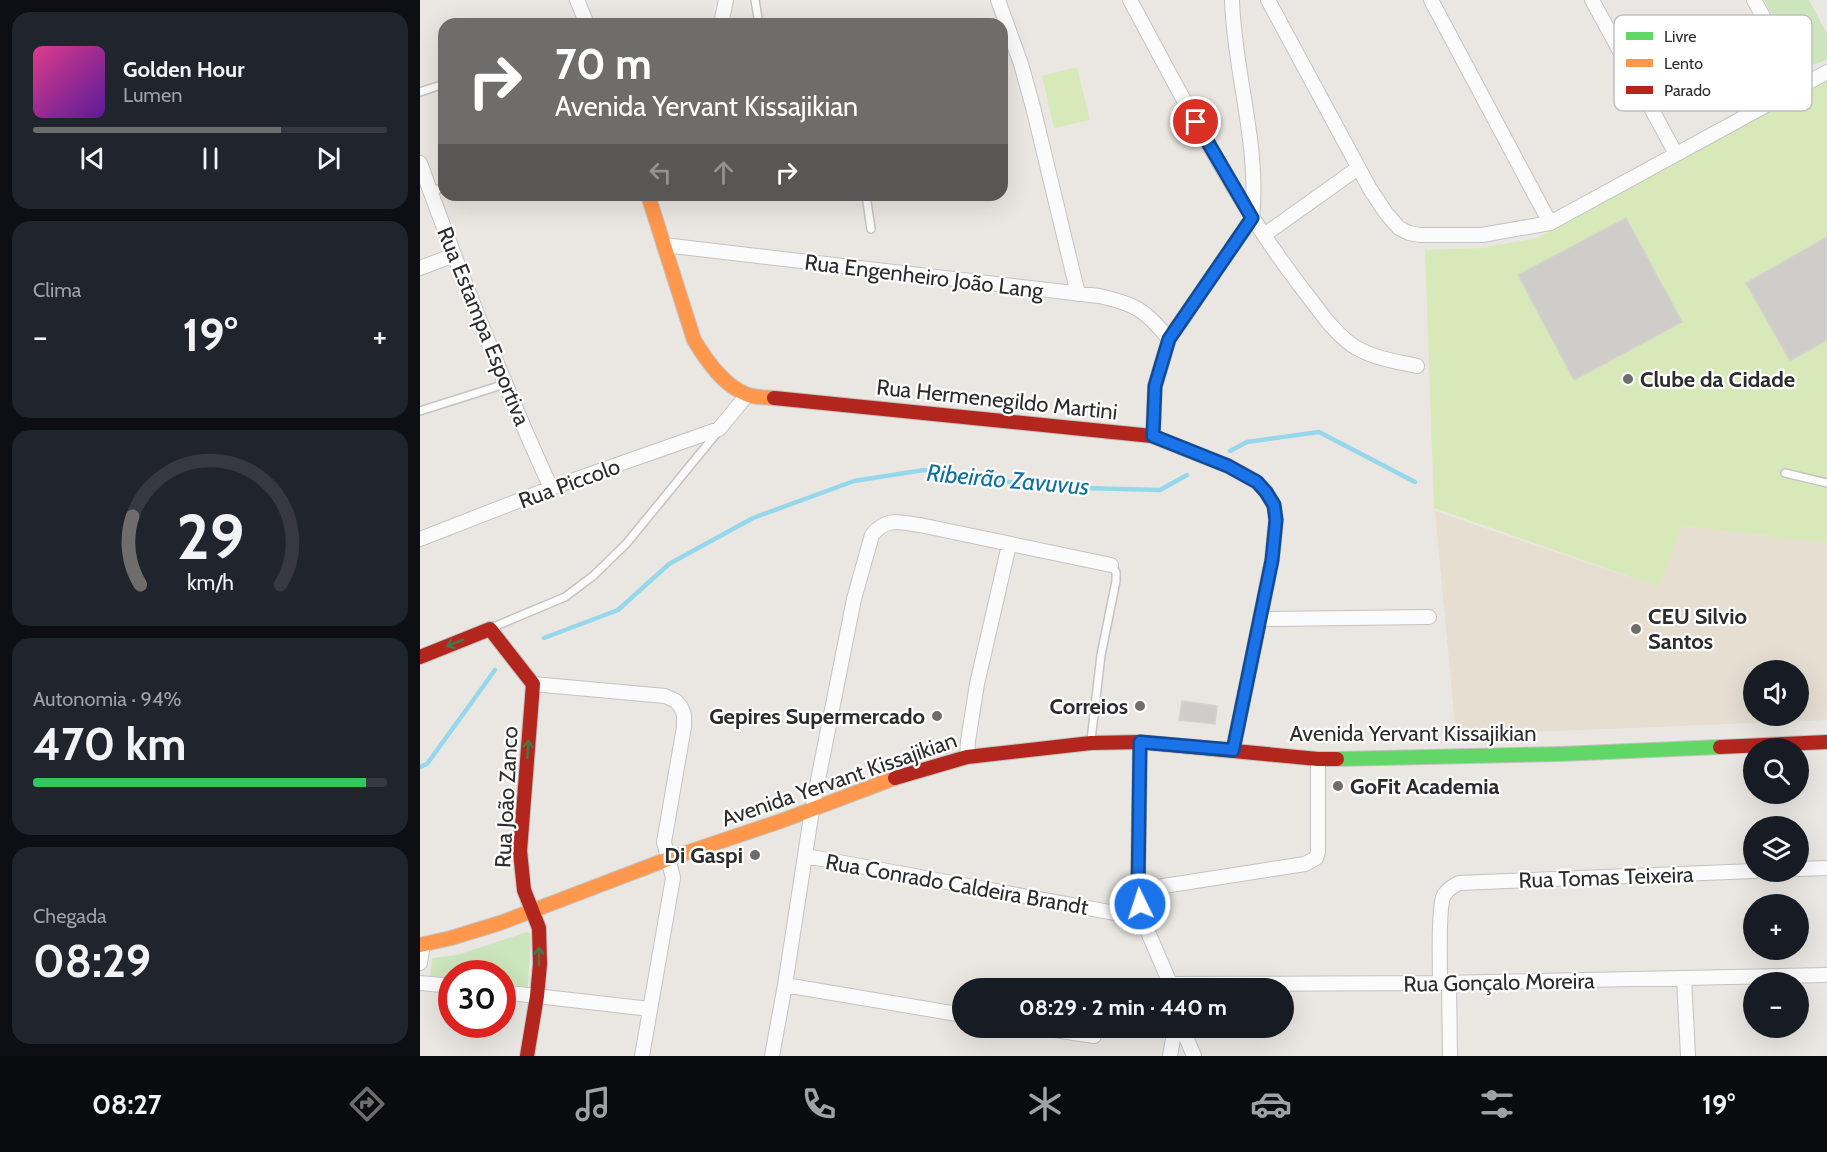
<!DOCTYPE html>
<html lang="pt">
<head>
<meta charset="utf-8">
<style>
	body { margin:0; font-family:Cabin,sans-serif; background:#20242c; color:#f1f3f6; height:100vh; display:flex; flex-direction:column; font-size:22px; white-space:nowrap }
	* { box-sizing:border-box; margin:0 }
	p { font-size:20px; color:#9ea1a6 }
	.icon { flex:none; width:33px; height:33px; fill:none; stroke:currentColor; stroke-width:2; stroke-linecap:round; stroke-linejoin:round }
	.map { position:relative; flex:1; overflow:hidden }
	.side { display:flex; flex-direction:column; gap:12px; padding:12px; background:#0d0f14; width:420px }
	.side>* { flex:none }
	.top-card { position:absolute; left:18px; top:18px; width:570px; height:183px; border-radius:18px; box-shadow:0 6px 24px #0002; background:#6e6d6c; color:#fff; overflow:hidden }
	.tools { position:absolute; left:1323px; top:660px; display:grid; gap:12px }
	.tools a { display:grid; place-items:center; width:66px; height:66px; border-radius:50%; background:#171b24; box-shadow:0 6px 24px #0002; font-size:30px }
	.speed { position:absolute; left:18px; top:960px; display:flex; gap:12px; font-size:30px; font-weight:700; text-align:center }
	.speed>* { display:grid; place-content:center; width:78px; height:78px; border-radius:50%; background:#171b24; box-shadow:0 6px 24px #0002; line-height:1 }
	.speed .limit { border:9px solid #d22; background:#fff; color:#111 }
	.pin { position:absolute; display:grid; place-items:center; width:51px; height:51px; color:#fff; margin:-26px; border:3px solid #fff; border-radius:50%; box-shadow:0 2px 6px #0007 }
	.me { position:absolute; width:66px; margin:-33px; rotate:356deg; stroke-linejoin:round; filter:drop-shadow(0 0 4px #0008) }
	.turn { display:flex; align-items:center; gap:21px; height:126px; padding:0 18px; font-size:27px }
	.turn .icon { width:78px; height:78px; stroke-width:2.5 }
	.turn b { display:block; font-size:42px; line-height:51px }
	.lanes { display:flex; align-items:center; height:57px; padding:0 18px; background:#0003; justify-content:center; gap:30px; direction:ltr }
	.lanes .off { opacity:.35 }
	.big { font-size:45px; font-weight:700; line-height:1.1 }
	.side .widget { flex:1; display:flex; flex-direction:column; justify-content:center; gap:9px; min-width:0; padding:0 21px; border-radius:18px; background:#20242c }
	.side .dial { align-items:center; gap:0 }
	.dial svg { height:156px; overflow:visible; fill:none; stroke:#363941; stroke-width:7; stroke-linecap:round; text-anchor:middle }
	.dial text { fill:#f1f3f6; stroke:none }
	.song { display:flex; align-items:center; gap:18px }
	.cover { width:72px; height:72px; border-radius:9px; background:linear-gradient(135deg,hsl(330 70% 55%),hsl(270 70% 35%)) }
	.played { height:6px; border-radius:3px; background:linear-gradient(90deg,#6e6d6c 70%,#363941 70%) }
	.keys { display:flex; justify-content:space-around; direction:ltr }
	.heat { display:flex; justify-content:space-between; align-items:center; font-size:33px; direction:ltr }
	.charge { height:9px; border-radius:4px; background:linear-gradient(90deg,#34c759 94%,#363941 0) }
	.trip { position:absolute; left:532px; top:978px; width:342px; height:60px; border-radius:30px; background:#171b24; box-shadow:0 6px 24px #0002; font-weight:700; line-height:60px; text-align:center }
	.tab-bar { display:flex; height:96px; justify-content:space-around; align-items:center; background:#090b0e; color:#9ea1a6 }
	.tab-bar .icon { width:42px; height:42px }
	.tab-bar .active { color:#6e6d6c }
	.tab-bar b { font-size:27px; color:#f1f3f6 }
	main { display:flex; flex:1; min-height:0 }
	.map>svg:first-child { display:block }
	.education { fill:#e5ded1; fill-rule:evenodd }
	.green { fill:#cde5bc }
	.pitch { fill:#d8e9b9 }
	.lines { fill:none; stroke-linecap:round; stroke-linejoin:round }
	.stream { stroke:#97d7eb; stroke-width:4.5 }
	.building { fill:#cfcdc9; stroke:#d5d2ce; stroke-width:1.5 }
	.lane-casing { stroke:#c4c3c3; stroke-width:10 }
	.street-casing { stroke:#c4c3c3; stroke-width:16 }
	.fast-casing { stroke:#c4c3c3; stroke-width:16 }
	.slow-casing { stroke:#c4c3c3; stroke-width:16 }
	.jam-casing { stroke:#c4c3c3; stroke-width:16 }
	.lane { stroke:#fcfbfb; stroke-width:7 }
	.street { stroke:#fcfbfb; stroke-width:14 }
	.fast { stroke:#63d668; stroke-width:14 }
	.slow { stroke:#ff974d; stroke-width:14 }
	.jam { stroke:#b3261e; stroke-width:14 }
	.oneway { stroke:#457847 }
	.route-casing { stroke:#114b97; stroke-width:15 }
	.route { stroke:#1a73e8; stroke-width:10 }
	.poi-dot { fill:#6e6d6c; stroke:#fff; stroke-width:2 }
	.labels { text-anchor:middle; stroke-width:4.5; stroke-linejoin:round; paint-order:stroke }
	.street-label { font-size:22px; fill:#2c2c2c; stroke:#fff }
	.poi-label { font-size:22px; font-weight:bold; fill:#2c2c2c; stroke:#fff; text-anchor:start }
	.water-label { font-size:24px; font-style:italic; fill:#0e709f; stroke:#fff }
	.key { fill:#fff; stroke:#c0c0c0; stroke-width:1.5 }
	.key-label { font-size:16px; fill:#2c2c2c }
</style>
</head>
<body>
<main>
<section class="side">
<div class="widget">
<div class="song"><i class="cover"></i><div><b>Golden Hour</b><p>Lumen</p></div></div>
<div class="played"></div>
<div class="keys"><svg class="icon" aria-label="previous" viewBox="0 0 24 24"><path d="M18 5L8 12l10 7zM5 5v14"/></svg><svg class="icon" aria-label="pause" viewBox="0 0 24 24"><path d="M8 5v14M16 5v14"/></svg><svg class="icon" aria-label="next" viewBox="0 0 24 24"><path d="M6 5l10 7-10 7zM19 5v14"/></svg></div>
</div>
<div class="widget"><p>Clima</p>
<div class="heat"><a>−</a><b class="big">19°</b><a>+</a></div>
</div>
<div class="widget dial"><svg viewBox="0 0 100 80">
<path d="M14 69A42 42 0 1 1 86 69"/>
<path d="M14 69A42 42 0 0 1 10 34" stroke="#6e6d6c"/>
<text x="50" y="56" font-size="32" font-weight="700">29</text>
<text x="50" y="72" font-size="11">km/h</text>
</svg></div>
<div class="widget"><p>Autonomia · 94%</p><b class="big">470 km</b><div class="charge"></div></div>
<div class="widget"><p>Chegada</p><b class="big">08:29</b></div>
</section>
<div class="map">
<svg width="1407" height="1056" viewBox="0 0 1407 1056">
	<rect width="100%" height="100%" fill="#eae7e2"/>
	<path class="education" d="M1015 511 1239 587 1261 526 1407 543V720L1036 735ZM1334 670H1378V716H1334Z"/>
	<path class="green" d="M1344 0H1389L1407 34V60L1389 66 1380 63Z
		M107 932 111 934 108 987 83 984 82 974H32L31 978 10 976 12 958 37 955Z"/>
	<path class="pitch" d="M657 67 670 120 634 128 622 76Z
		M1407 79V543L1262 526 1239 587 1014 508 1005 250 1061 248 1117 238Z"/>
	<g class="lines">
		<path class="stream" d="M810 451 827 442 899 432 995 482
			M124 638 198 610 249 564 333 518 434 481 504 470 625 487 740 490 767 475
			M0 767 7 764 75 670"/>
	</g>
	<path class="building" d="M1206 218 1262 322 1154 380 1098 275Z
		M1407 237V340L1370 361 1326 283Z
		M762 701 797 706 795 724 759 720Z"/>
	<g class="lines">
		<defs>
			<path id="lane" d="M335 0 339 24
				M0 92 24 84
				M11 192 24 187
				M446 195 451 229
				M0 411 85 384
				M1365 473 1407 483
				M71 628 145 597 173 576 206 544 296 434
				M671 740 681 655 696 581V572L691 565"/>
			<path id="street" d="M157 0 167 24
				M578 0 601 64 613 107 658 294
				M710 0C763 98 813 198 881 287 897 307 911 330 932 345 951 358 975 361 997 366
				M848 0 950 189 966 213 979 228 989 233 1000 235H1062L1130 223 1407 72
				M1011 0 1130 223
				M1172 0 1256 154
				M1334 0 1381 85
				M301 24 306 0
				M0 163C40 273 82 382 131 488
				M844 235 938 168
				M244 245 679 296C716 304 725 310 749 339
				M0 268 34 255
				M733 436 735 386 749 339 832 218C840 146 814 72 812 0
				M0 539 131 488 299 429 327 395
				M840 619 1009 617
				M113 684 245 696 256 701 261 707 264 715V727L244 842 253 878 222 1056
				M720 742 718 890 722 918 752 988
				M547 757 548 741 557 684 589 545
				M386 856 722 918
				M1378 869 1407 868
				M718 890 885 864 896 858 898 852V759
				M0 963 3 945
				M1264 978 1268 1056
				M0 983 32 986
				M1020 983C1020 966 1018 906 1024 895 1028 889 1033 886 1039 883L1334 871
				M1029 983 1030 1056
				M752 984 1020 983 1407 975
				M365 985 543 1015
				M82 992 230 1009
				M622 1028 674 1036
				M762 1028 774 1056
				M352 1056 365 985 392 810 434 599 452 535C467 517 479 522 500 525L691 565
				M750 1056 755 1028"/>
			<path id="fast" d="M917 759 1141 754 1300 747"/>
			<path id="slow" d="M228 195 274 340C286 360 303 385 326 394 334 398 346 397 354 398
				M732 436 808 466 837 482 846 492 854 505 856 520 852 560 839 624
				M0 945 31 938 80 923 248 859 361 821 475 778"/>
			<path id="jam" d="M354 398 732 436
				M0 657 70 629 113 684 100 851 104 890 119 928 120 964 117 996 107 1056
				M1300 747 1407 742
				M813 750 839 624
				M475 778 547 757 671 743 720 742 898 759H917"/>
		</defs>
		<use href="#lane" class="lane-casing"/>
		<use href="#street" class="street-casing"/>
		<use href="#fast" class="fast-casing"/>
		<use href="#slow" class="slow-casing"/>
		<use href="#jam" class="jam-casing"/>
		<use href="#lane" class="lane"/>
		<use href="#street" class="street"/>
		<use href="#fast" class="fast"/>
		<use href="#slow" class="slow"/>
		<use href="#jam" class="jam"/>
	</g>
	<defs><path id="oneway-shaft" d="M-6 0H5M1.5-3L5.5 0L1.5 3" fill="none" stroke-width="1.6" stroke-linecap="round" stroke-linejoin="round" transform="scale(1.5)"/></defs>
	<g class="oneway">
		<use href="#oneway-shaft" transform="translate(35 643) rotate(158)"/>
		<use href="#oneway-shaft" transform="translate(108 749) rotate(-86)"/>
		<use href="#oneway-shaft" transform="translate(119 956) rotate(-89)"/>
	</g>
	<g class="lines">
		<defs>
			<path id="route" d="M720 904 718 890 720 742 813 750 852 560 856 520 854 505 846 492 837 482 808 466 733 436 735 386 749 339 832 218 776 122"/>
		</defs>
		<use href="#route" class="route-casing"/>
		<use href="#route" class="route"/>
	</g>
	<g class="poi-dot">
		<circle cx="1208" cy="379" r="6"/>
		<circle cx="1216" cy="629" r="6"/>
		<circle cx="720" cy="706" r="6"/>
		<circle cx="517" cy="716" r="6"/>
		<circle cx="918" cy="786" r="6"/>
		<circle cx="335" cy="855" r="6"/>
	</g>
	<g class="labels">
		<g class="street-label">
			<text transform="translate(504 276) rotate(7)" y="8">Rua Engenheiro João Lang</text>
			<text transform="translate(64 326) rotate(68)" y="8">Rua Estampa Esportiva</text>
			<text transform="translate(577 399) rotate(6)" y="8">Rua Hermenegildo Martini</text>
			<text transform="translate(149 483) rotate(-20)" y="8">Rua Piccolo</text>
			<text x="993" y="741">Avenida Yervant Kissajikian</text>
			<text transform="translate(419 779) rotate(-19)" y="8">Avenida Yervant Kissajikian</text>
			<text transform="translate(86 797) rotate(-87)" y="8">Rua João Zanco</text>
			<text transform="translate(1186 877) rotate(-2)" y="8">Rua Tomas Teixeira</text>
			<text transform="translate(537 884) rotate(10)" y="8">Rua Conrado Caldeira Brandt</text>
			<text transform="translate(1079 982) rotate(-1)" y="8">Rua Gonçalo Moreira</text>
		</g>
		<g class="poi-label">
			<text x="1220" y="387">Clube da Cidade</text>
			<text x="1228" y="624">CEU Silvio<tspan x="1228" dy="25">Santos</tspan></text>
			<text x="708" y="714" text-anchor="end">Correios</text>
			<text x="505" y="724" text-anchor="end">Gepires Supermercado</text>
			<text x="930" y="794">GoFit Academia</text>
			<text x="323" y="863" text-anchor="end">Di Gaspi</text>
		</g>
		<g class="water-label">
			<text transform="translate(588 480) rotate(5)" y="8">Ribeirão Zavuvus</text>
		</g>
	</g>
	<rect x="1194" y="15" width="198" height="96" rx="9" class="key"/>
	<rect x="1206" y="32" width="27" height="8" fill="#63d668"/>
	<rect x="1206" y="59" width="27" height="8" fill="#ff974d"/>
	<rect x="1206" y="86" width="27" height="8" fill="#b3261e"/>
	<g class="key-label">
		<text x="1244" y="42">Livre</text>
		<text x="1244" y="69">Lento</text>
		<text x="1244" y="96">Parado</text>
	</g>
</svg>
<div class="tools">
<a><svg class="icon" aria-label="sound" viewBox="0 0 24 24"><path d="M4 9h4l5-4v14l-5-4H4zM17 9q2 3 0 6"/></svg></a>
<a><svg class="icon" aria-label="search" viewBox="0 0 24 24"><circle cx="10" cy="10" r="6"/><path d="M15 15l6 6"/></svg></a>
<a><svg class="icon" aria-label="layers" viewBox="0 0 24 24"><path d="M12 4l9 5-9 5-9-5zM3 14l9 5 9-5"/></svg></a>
<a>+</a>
<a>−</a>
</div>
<div class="speed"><div class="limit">30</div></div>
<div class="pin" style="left:776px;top:122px;background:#d93025"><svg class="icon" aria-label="arrive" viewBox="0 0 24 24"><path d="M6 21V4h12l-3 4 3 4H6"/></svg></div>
<svg class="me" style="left:720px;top:904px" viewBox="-20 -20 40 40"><circle r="17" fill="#1a73e8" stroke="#fff" stroke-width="3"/><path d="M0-11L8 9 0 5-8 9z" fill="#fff"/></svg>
<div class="trip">08:29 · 2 min · 440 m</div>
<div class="top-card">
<div class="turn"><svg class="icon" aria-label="right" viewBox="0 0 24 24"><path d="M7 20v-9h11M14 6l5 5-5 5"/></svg><div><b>70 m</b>Avenida Yervant Kissajikian</div></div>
<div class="lanes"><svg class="icon off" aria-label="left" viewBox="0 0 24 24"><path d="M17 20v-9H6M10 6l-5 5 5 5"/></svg><svg class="icon off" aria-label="ahead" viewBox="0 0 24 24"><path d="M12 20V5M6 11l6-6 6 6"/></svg><svg class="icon" aria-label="right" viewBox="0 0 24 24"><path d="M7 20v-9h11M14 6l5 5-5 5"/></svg></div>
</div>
</div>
</main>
<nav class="tab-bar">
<b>08:27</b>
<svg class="icon active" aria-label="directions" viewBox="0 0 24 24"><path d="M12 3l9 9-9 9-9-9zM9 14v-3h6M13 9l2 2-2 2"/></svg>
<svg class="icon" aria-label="music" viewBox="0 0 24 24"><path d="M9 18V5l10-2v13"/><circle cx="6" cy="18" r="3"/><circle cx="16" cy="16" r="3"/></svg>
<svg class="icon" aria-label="phone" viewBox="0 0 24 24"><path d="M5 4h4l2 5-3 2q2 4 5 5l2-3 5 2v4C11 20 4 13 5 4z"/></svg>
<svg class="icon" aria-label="climate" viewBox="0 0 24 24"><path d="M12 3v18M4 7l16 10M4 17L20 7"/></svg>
<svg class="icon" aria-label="car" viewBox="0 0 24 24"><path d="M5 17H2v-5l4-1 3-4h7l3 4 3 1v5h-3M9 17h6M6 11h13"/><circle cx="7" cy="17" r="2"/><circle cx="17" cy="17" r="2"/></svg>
<svg class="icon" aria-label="filters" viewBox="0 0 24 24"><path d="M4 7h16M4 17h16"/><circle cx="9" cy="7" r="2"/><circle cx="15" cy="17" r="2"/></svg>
<b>19°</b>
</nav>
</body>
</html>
